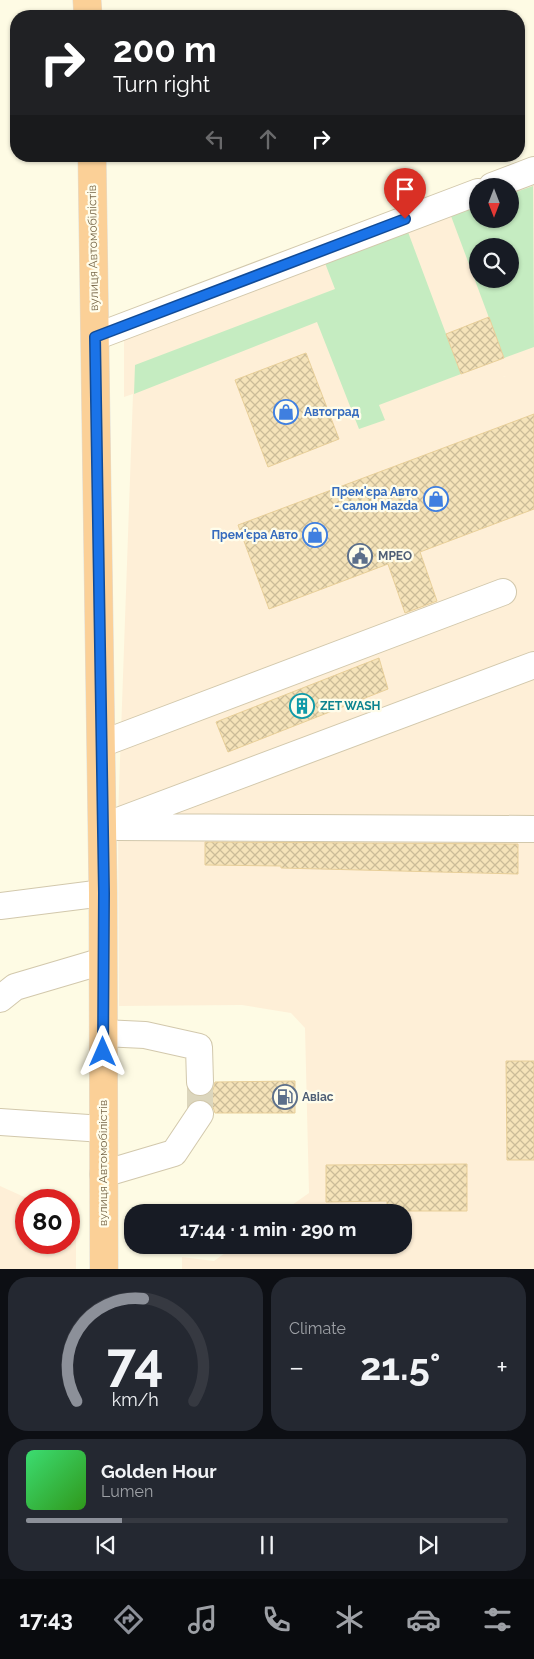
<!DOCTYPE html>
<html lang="en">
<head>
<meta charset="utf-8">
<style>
	body { margin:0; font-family:Raleway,sans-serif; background:#242831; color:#f1f3f6; height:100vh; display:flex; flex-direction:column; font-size:19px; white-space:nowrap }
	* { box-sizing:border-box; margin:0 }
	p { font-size:16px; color:#9ea1a6 }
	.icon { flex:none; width:28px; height:28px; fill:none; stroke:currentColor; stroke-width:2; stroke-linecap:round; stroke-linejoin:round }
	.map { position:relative; height:1269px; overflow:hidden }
	.sheet { display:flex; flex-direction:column; gap:8px; padding:8px; background:#0d0f14; flex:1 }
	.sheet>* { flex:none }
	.hud { position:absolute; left:10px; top:10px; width:515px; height:152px; border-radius:20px; box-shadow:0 1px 4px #0004; background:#202124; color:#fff; overflow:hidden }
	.needle { width:32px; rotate:180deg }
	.buttons { position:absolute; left:469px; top:178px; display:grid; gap:10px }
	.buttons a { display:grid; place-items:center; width:50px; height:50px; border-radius:50%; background:#171b24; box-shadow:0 1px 4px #0004; font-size:25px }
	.speed { position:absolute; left:15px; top:1189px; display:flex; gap:10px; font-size:25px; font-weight:700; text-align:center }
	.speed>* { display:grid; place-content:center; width:65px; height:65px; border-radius:50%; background:#171b24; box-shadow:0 1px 4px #0004; line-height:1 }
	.speed .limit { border:8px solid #d22; background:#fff; color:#111 }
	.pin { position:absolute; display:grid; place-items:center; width:42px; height:42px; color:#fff; margin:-51px -21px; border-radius:50% 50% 50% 0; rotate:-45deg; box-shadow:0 0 5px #0007 }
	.pin .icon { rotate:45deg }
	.me { position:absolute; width:55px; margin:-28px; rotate:0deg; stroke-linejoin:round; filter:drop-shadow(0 0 4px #0008) }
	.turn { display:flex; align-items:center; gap:18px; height:105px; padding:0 20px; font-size:22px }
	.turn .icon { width:65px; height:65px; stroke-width:2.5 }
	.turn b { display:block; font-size:35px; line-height:42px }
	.lanes { display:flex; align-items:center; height:48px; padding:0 20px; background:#0003; justify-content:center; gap:25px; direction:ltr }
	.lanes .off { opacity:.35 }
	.big { font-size:38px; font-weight:700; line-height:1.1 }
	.sheet .tile { flex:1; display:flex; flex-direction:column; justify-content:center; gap:8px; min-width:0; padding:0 18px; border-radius:20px; background:#242831 }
	.sheet .dial { align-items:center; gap:0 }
	.dial svg { height:130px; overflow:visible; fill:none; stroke:#363941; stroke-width:7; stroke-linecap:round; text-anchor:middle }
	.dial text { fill:#f1f3f6; stroke:none }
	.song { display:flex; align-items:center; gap:15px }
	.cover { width:60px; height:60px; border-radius:8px; background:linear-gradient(135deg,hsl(140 70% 55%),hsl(110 70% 35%)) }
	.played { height:5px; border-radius:2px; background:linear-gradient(90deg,#8c9099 20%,#363941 20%) }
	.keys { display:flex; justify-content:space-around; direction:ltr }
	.heat { display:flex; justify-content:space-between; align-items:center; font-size:28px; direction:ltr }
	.sheet .tiles { flex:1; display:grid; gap:8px; grid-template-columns:1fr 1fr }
	.tile:last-child { grid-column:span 2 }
	.trip { position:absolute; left:124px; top:1204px; width:288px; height:50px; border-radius:20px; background:#171b24; box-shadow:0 1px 4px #0004; font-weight:700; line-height:50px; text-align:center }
	.tabs { display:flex; height:80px; justify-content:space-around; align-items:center; background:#090b0e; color:#9ea1a6 }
	.tabs .icon { width:35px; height:35px }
	.tabs .on { color:#8c9099 }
	.tabs b { font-size:22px; color:#f1f3f6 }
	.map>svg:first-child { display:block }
	.commercial { fill:#feefd7; fill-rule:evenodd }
	.grass { fill:#c5ecc1; fill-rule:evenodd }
	.building { fill:url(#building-cross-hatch); stroke:#e8cf99 }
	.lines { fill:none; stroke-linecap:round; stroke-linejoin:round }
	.minor-tunnel { stroke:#dcd6bd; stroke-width:26; stroke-dasharray:26 13; stroke-linecap:butt }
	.minor-casing { stroke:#d2c8ac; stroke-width:28 }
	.highway-casing { stroke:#e1ded7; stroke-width:29 }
	.minor { stroke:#fff; stroke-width:26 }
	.highway { stroke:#fbd097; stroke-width:28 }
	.route-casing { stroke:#114b97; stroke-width:12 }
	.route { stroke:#1a73e8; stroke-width:9 }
	.labels { text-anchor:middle; stroke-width:4.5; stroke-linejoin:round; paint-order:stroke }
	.street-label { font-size:12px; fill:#786748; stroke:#fffdeb }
	.shop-label { font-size:12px; font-weight:bold; fill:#366cbe; stroke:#fffdeb; text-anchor:end }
	.service-label { font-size:12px; font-weight:bold; fill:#4e5e75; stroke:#fffdeb; text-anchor:start }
	.culture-label { font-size:12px; font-weight:bold; fill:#0d838f; stroke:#fffdeb; text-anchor:start }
</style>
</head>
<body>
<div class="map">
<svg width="534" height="1269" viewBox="0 0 534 1269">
	<defs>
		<pattern id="building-cross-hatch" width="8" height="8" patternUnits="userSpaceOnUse" patternTransform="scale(1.25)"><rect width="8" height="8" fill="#f5e3b9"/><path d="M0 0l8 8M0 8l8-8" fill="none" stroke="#cbbc98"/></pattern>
	</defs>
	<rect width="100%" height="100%" fill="#fefbe4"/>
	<path class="commercial" d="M534 163V366L503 377 534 366V1269H182V1257L214 1261 236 1245H402V1212H282L309 1193 305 1028 291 1013 242 1005 119 1006 118 817 133 394 124 397V318ZM478 186H510V219H478ZM478 246H510V279H478Z
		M0 1186 31 1200H26V1242H69V1217L79 1222 76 1229V1269H0Z"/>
	<path class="grass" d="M533 186 534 347 504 358 451 216 477 206 478 219H510V194ZM478 246H510V279H478Z
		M408 232 461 374 379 405 385 420 359 429 317 322 134 394 135 365 335 289 325 263Z"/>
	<path class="building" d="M489 317 504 358 461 374 446 334Z
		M306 353 339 439 268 467 235 380Z
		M534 414V509L420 552 437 601 405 613 388 564 269 609 238 525Z
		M379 658 388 689 228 752 216 722Z
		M205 842 518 844V874L281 868V866L205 865Z
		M506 1061H534V1160H507Z
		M295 1081V1113H215L213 1107 209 1102 201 1099 194 1100 189 1105 188 1091 193 1095 200 1097 207 1095 213 1090 215 1082Z
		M467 1164V1211H387V1201L326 1202V1165Z"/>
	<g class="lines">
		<path class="minor-tunnel" d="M200 1082V1114"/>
		<defs>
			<path id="minor" d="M492 186 534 170
				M95 337 478 192
				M101 744 503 592
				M102 827 534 665
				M118 827 534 829
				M0 906 103 893
				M0 999 15 987 103 961
				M103 1033 145 1035 199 1047 200 1082
				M0 1122 103 1129
				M103 1174 174 1153 200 1114"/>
			<path id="highway" d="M87 0 88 16
				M92 156 103 893 104 1269"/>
		</defs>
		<use href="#minor" class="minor-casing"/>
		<use href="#highway" class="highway-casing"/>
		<use href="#minor" class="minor"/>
		<use href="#highway" class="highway"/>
	</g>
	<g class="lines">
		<defs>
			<path id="route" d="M103 1052 104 893 95 337 405 219"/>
		</defs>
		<use href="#route" class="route-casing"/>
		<use href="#route" class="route"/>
	</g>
	<defs>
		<symbol id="shop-ring" viewBox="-11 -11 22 22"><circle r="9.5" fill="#fffdeb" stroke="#3f7fe0" stroke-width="1.5"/><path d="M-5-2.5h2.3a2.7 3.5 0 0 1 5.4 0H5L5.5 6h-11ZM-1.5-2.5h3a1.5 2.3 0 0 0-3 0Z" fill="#3f7fe0"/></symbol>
		<symbol id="civic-ring" viewBox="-11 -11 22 22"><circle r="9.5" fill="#fffdeb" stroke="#5c6f8a" stroke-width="1.5"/><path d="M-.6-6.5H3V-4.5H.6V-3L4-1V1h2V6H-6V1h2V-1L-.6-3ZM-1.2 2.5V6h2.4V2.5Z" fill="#5c6f8a"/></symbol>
		<symbol id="building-ring" viewBox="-11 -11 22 22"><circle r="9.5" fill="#fffdeb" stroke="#0f9aa8" stroke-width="1.5"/><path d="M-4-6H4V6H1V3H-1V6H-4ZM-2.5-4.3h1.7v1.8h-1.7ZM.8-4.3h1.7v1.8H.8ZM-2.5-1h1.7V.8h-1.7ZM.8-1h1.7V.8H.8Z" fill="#0f9aa8"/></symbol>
		<symbol id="fuel-ring" viewBox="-11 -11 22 22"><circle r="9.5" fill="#fffdeb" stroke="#5c6f8a" stroke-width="1.5"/><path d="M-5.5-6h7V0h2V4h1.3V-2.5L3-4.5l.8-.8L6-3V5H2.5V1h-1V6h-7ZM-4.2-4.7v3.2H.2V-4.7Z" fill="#5c6f8a"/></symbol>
	</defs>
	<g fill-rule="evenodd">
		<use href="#shop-ring" x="272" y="398" width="28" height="28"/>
		<use href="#shop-ring" x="422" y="485" width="28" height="28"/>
		<use href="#shop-ring" x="301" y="521" width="28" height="28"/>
		<use href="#civic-ring" x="346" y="542" width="28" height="28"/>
		<use href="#building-ring" x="288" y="692" width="28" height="28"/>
		<use href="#fuel-ring" x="271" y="1083" width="28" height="28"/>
	</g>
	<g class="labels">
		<g class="street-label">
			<text transform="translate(93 248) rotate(-91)" y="4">вулиця Автомобілістів</text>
			<text transform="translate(103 1163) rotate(-90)" y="4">вулиця Автомобілістів</text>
		</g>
		<g class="shop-label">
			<text x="304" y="416" text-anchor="start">Автоград</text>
			<text x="418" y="496">Прем'єра Авто<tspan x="418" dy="14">- салон Mazda</tspan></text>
			<text x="298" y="539">Прем'єра Авто</text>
		</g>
		<g class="service-label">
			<text x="378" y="560">МРЕО</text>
			<text x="302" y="1101">Авіас</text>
		</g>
		<g class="culture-label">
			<text x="320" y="710">ZET WASH</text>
		</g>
	</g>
</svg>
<div class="buttons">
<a><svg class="needle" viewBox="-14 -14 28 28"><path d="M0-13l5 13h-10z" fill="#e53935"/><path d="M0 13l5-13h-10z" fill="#9ea1a6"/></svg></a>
<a><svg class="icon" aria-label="search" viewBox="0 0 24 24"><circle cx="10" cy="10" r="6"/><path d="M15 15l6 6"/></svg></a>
</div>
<div class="speed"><div class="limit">80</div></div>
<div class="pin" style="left:405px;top:219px;background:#d93025"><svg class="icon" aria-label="arrive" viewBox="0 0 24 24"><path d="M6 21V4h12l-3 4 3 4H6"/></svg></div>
<svg class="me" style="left:103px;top:1052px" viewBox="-20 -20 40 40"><path d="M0-17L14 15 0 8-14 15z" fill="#1a73e8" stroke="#fff" stroke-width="4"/></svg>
<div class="trip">17:44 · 1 min · 290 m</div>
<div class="hud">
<div class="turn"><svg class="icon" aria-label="right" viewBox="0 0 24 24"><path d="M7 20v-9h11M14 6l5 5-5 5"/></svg><div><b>200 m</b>Turn right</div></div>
<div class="lanes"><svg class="icon off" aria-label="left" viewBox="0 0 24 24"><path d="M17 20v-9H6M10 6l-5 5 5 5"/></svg><svg class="icon off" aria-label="ahead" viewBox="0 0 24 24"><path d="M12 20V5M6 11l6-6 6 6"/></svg><svg class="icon" aria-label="right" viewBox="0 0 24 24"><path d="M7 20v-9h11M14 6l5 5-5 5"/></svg></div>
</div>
</div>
<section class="sheet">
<div class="tiles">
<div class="tile dial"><svg viewBox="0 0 100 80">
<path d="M14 69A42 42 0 1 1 86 69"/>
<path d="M14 69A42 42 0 0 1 55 6" stroke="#8c9099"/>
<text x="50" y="56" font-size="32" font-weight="700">74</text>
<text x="50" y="72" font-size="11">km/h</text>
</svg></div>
<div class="tile"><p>Climate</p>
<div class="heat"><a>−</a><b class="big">21.5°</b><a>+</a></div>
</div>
<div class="tile">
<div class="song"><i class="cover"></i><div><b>Golden Hour</b><p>Lumen</p></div></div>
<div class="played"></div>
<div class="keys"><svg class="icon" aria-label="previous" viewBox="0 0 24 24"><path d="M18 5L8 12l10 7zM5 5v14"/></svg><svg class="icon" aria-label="pause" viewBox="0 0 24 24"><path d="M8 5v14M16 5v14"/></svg><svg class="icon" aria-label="next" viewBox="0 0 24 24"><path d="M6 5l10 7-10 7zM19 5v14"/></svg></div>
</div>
</div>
</section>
<nav class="tabs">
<b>17:43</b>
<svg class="icon on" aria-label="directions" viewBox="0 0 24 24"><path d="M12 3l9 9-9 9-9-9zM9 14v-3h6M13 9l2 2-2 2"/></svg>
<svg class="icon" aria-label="music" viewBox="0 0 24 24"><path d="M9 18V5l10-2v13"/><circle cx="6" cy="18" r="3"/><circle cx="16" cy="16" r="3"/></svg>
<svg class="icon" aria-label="phone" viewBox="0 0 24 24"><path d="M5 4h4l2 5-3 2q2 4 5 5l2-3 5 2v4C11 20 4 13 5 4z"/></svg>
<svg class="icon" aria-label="climate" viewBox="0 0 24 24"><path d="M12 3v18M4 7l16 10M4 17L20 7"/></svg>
<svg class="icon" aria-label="car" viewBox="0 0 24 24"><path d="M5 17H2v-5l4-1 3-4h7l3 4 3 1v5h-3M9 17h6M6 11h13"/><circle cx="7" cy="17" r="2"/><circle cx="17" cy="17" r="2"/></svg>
<svg class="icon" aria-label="filters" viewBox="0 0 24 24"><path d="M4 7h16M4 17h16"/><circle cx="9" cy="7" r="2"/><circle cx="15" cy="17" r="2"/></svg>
</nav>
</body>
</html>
